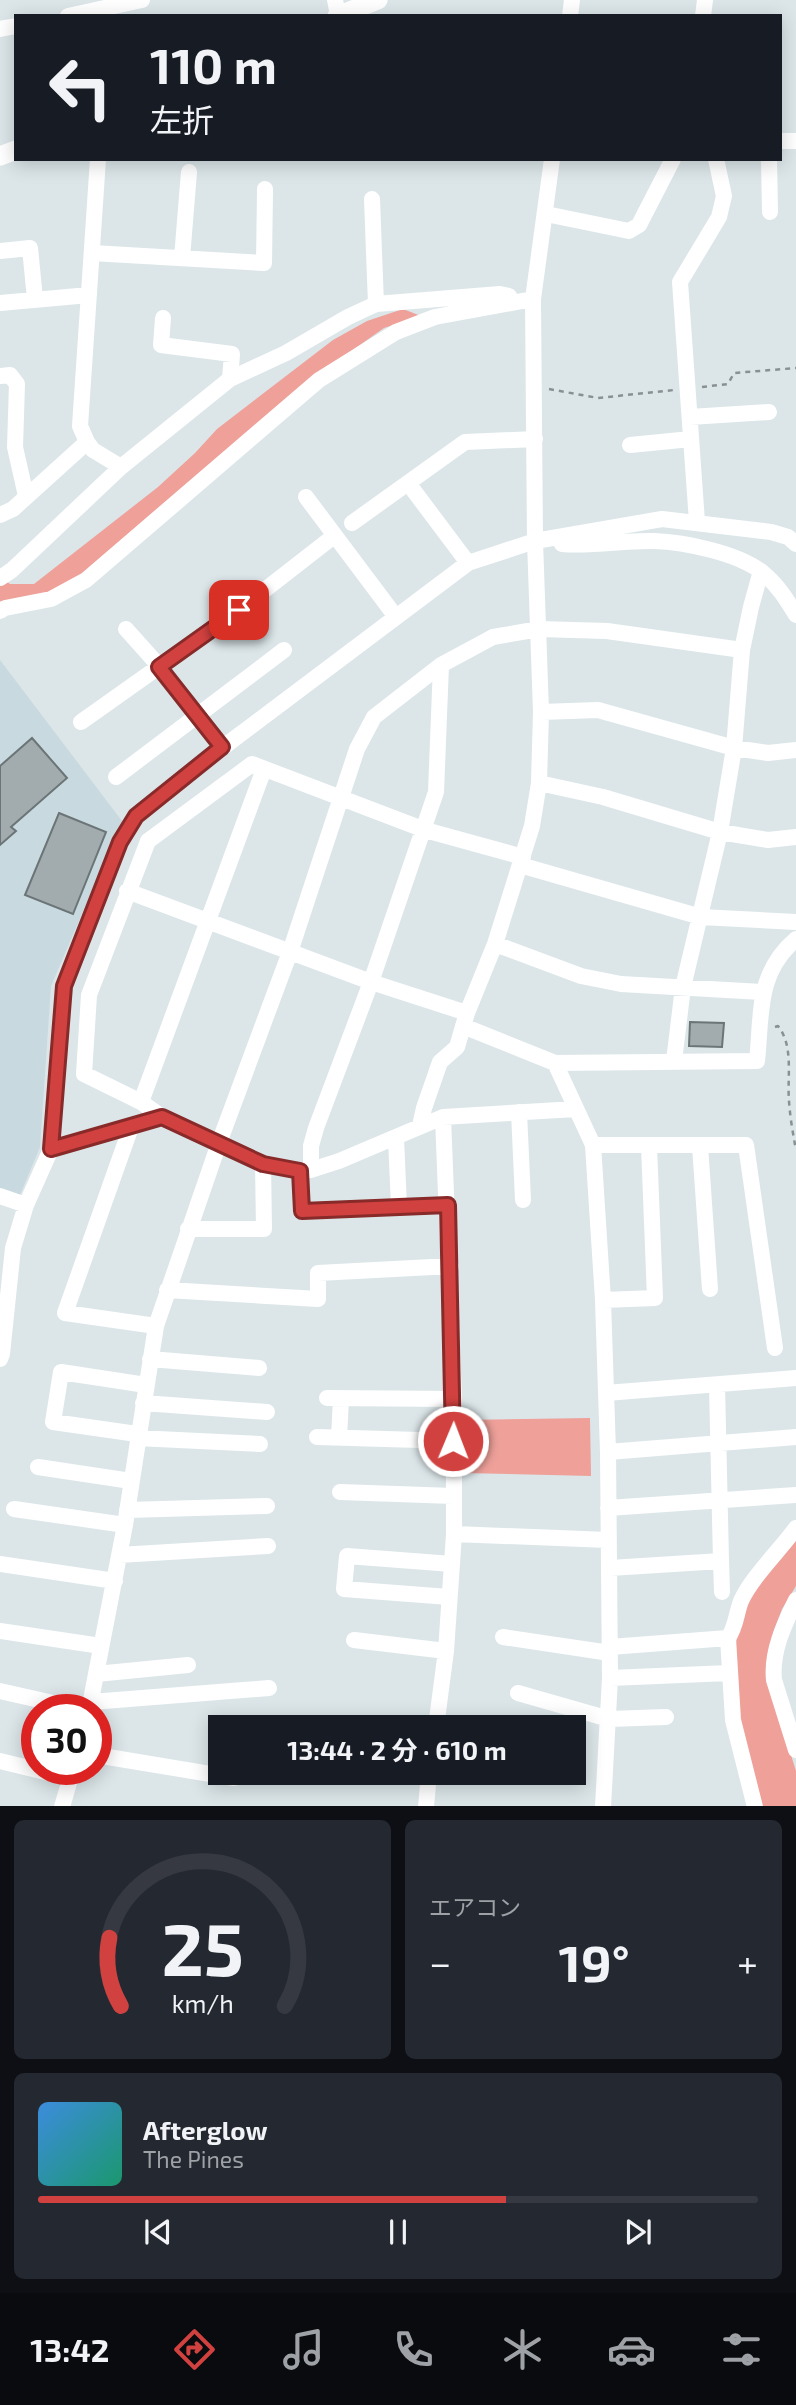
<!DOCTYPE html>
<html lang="ja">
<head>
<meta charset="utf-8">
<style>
	body { margin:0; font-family:"Exo 2","Noto Sans JP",sans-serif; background:#242831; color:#f1f3f6; height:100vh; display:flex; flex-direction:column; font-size:26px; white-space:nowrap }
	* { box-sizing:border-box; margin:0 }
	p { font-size:23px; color:#9ea1a6 }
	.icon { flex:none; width:38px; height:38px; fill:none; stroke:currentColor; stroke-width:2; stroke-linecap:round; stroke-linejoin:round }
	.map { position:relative; height:1806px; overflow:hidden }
	.details { display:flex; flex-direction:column; gap:14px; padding:14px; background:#0d0f14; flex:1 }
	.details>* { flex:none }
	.top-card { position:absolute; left:14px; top:14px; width:768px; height:147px; border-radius:0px; box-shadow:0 4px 18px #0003; background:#171b24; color:#f1f3f6; overflow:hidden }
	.speed { position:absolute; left:21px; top:1694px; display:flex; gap:14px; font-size:35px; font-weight:700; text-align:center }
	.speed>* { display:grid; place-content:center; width:91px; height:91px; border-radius:50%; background:#171b24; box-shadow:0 4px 18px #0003; line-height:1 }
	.speed .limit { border:10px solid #d22; background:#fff; color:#111 }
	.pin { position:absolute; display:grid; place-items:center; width:60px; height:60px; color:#fff; margin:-30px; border-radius:14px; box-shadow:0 4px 10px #0006 }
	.me { position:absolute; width:77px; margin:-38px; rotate:1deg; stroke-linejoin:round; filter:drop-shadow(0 0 5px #0008) }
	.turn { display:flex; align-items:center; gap:24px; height:147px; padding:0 21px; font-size:32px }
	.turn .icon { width:91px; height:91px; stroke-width:2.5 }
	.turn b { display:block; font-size:49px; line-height:60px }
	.big { font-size:52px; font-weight:700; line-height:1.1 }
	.details .tile { flex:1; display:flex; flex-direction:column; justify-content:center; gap:10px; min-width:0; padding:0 24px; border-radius:10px; background:#242831 }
	.details .dial { align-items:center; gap:0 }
	.dial svg { height:182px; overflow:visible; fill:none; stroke:#363941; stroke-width:7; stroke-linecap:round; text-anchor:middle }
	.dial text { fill:#f1f3f6; stroke:none }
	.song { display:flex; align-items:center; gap:21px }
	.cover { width:84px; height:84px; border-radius:10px; background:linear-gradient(135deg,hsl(210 70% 55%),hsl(160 70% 35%)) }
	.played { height:7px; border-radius:4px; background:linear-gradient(90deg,#d0413f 65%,#363941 65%) }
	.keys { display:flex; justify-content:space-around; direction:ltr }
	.heat { display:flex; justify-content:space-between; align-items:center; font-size:38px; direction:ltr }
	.details .tiles { flex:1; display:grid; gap:14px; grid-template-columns:1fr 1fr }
	.tile:last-child { grid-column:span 2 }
	.trip { position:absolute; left:208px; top:1715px; width:378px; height:70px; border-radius:0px; background:#171b24; box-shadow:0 4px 18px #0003; font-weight:700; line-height:70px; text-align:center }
	.dock { display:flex; height:112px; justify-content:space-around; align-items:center; background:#090b0e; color:#9ea1a6 }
	.dock .icon { width:49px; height:49px }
	.dock .active { color:#d0413f }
	.dock b { font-size:32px; color:#f1f3f6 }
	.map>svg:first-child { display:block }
	.built { fill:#c8dadf }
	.green { fill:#eea099 }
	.building { fill:#a2abae; stroke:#6b7577; stroke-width:2 }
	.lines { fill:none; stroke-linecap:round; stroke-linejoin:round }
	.path { stroke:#899092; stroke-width:2.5; stroke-dasharray:5 5; stroke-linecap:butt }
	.minor { stroke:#fff; stroke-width:16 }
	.major { stroke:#fff; stroke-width:19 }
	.route-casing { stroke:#872a29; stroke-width:18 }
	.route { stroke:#d0413f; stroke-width:12 }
</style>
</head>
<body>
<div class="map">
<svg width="796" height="1807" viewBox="0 0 796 1807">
	<rect width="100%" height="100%" fill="#dce6e9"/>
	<path class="built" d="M0 660 122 821 51 986 40 1147 20 1195 0 1189Z"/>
	<path class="green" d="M403 309 421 316 384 328 317 375 84 575 42 596 0 603V577L10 584H34L158 487 195 453 217 429 333 340 367 321Z
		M590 1418 591 1476 462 1473 461 1420Z
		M796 1535V1586L782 1609 774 1630 767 1667 768 1681 796 1771V1806H760C744 1742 716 1652 753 1590 764 1571 782 1553 796 1535Z"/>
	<path class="building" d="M32 738 67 778 11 827 16 831 0 845V766Z
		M59 813 106 832 73 914 25 895Z
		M690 1022 724 1023 722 1047 689 1046Z"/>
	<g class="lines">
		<path class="path" d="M702 387 728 384 734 373 796 368
			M549 389 598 398 674 390
			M775 1027 778 1026C794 1046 787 1077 789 1101 790 1117 793 1134 796 1150"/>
		<path class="minor" d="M335 0 338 15
			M68 16 142 0
			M570 16 572 0
			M703 16 705 0
			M0 29 16 26
			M780 141H796
			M769 159 770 212
			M372 199 376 304
			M546 214 629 231 639 225 673 159
			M0 251 30 248 35 299
			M92 253 264 263 265 189
			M182 258 189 172
			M0 303 89 295
			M163 318 161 345 232 354 230 379
			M0 376 10 375 17 384 15 447 26 496
			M690 417 769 412
			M87 442 93 450 121 467
			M630 445 691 439
			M408 483 468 563
			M306 497 396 617
			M0 515 13 509 87 442 80 426 98 159
			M697 522 680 282 719 217 724 196 716 159
			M352 523 465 442 535 439
			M562 544C592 547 624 540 654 541 684 542 739 553 763 573 777 584 787 600 796 615
			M0 578 12 570 121 467 230 379 286 353 348 317 376 304 500 294 509 296
			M266 589 334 536
			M0 611 5 608 51 599 86 580 319 380 396 332 435 317 533 299
			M126 629 160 667 222 748
			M541 712 598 710 734 748 768 753 796 750
			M81 722 239 610
			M116 777 284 650
			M539 783 603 797 720 832 768 840 796 837
			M523 857 425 830 252 764 148 841 89 995 84 1074 141 1102 162 1117 263 1164 298 1171 311 1170 339 1161 443 1117 576 1109
			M520 865 701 917 796 922
			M127 891 371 982 467 1013
			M495 944 581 976 621 984 762 992
			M463 1026 555 1063 593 1145 603 1300 608 1452 610 1678 603 1807
			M674 1061 683 987 720 832 734 748 742 650 751 607 761 571
			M555 1063 757 1061C762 1014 756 973 796 939
			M141 1102 264 769
			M519 1112 523 1200
			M420 1126 424 1108 440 1062 457 1047 467 1013 495 944 532 826 539 783 541 712 535 541 533 299 552 159
			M131 1127 65 1313 156 1326
			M396 1138 399 1207
			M593 1145H746L775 1348
			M700 1146 710 1289
			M51 1149 162 1117
			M311 1170V1146L316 1128 371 982 436 792 441 665
			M300 1171 302 1211 448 1205
			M0 1196 26 1205
			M188 1229H264L263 1164
			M167 1290 318 1299V1273L451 1266
			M603 1300 655 1298 649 1146
			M0 1359 2 1354 13 1248 26 1205 51 1149 64 986 120 842 136 816 222 748 468 563 535 541 662 519 771 532 788 537 796 544
			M150 1359 259 1368
			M606 1393 796 1378
			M327 1398 454 1399
			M143 1403 267 1412
			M137 1434 53 1422 61 1372 146 1385
			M317 1437 453 1441
			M137 1438 260 1444
			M339 1438 341 1398
			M608 1452 796 1437
			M38 1467 131 1481
			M340 1492 453 1496
			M608 1508 796 1495
			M14 1509 125 1525
			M127 1510 267 1506
			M454 1534 608 1540
			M119 1555 268 1546
			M721 1561 722 1592
			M0 1564 115 1581
			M610 1568 721 1561 717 1385
			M449 1597 344 1589 347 1556 452 1564
			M796 1600C784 1625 771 1652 774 1680L796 1750
			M0 1631 101 1646
			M503 1637 610 1653
			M354 1640 446 1651
			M610 1647 728 1638
			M96 1674 188 1665
			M610 1678 729 1673
			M0 1691 84 1710
			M518 1693 609 1719 666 1717
			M91 1702 269 1688
			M89 1710 125 1525 156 1326 219 1143 290 952 357 749 374 717 441 665 493 637 539 629 607 631 742 650
			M436 1727 446 1651 454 1534V1399L443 1117
			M96 1755 234 1778
			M0 1761 70 1778
			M62 1807 73 1769
			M426 1807 429 1773
			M755 1807 733 1720 728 1638C736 1627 736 1614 741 1601 751 1578 780 1550 796 1528"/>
		<path class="major" d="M337 16 378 0
			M0 156 16 150"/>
	</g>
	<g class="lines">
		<defs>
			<path id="route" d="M239 610 159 667 222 747 136 816 120 842 64 986 51 1149 162 1117 263 1164 300 1171 302 1211 448 1205 453 1441"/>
		</defs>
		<use href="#route" class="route-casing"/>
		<use href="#route" class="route"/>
	</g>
</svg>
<div class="speed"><div class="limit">30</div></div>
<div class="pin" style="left:239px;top:610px;background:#d93025"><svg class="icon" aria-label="arrive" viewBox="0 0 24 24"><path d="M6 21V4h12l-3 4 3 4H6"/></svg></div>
<svg class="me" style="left:453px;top:1441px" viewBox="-20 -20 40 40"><circle r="17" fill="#d0413f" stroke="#fff" stroke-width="3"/><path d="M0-11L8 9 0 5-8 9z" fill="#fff"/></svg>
<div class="trip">13:44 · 2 分 · 610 m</div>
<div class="top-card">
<div class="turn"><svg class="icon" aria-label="left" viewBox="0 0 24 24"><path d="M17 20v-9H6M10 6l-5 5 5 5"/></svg><div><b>110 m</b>左折</div></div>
</div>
</div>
<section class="details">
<div class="tiles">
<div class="tile dial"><svg viewBox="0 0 100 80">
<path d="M14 69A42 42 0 1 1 86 69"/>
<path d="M14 69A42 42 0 0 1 9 39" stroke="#d0413f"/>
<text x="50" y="56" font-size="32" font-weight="700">25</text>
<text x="50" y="72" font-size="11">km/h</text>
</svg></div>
<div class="tile"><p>エアコン</p>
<div class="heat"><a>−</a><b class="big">19°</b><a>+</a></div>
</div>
<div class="tile">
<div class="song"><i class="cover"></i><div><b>Afterglow</b><p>The Pines</p></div></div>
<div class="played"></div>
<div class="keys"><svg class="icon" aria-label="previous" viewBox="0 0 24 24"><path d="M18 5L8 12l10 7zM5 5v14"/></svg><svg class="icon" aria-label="pause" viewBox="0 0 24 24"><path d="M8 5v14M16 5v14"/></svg><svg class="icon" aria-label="next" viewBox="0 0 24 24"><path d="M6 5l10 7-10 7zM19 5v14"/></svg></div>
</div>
</div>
</section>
<nav class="dock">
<b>13:42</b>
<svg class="icon active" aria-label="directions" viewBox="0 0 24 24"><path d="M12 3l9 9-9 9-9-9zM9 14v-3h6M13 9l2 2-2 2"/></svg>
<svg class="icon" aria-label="music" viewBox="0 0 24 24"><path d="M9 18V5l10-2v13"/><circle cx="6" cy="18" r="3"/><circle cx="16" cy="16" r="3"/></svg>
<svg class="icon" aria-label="phone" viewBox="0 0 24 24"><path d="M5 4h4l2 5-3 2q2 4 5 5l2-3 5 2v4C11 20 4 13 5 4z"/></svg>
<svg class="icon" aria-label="climate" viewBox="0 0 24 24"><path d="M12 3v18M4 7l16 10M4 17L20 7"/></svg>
<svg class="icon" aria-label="car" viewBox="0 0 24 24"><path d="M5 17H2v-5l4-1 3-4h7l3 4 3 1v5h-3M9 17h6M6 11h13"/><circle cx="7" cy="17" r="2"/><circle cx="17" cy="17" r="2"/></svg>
<svg class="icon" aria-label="filters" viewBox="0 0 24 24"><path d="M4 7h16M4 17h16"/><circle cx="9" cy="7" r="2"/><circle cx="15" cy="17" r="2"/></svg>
</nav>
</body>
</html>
